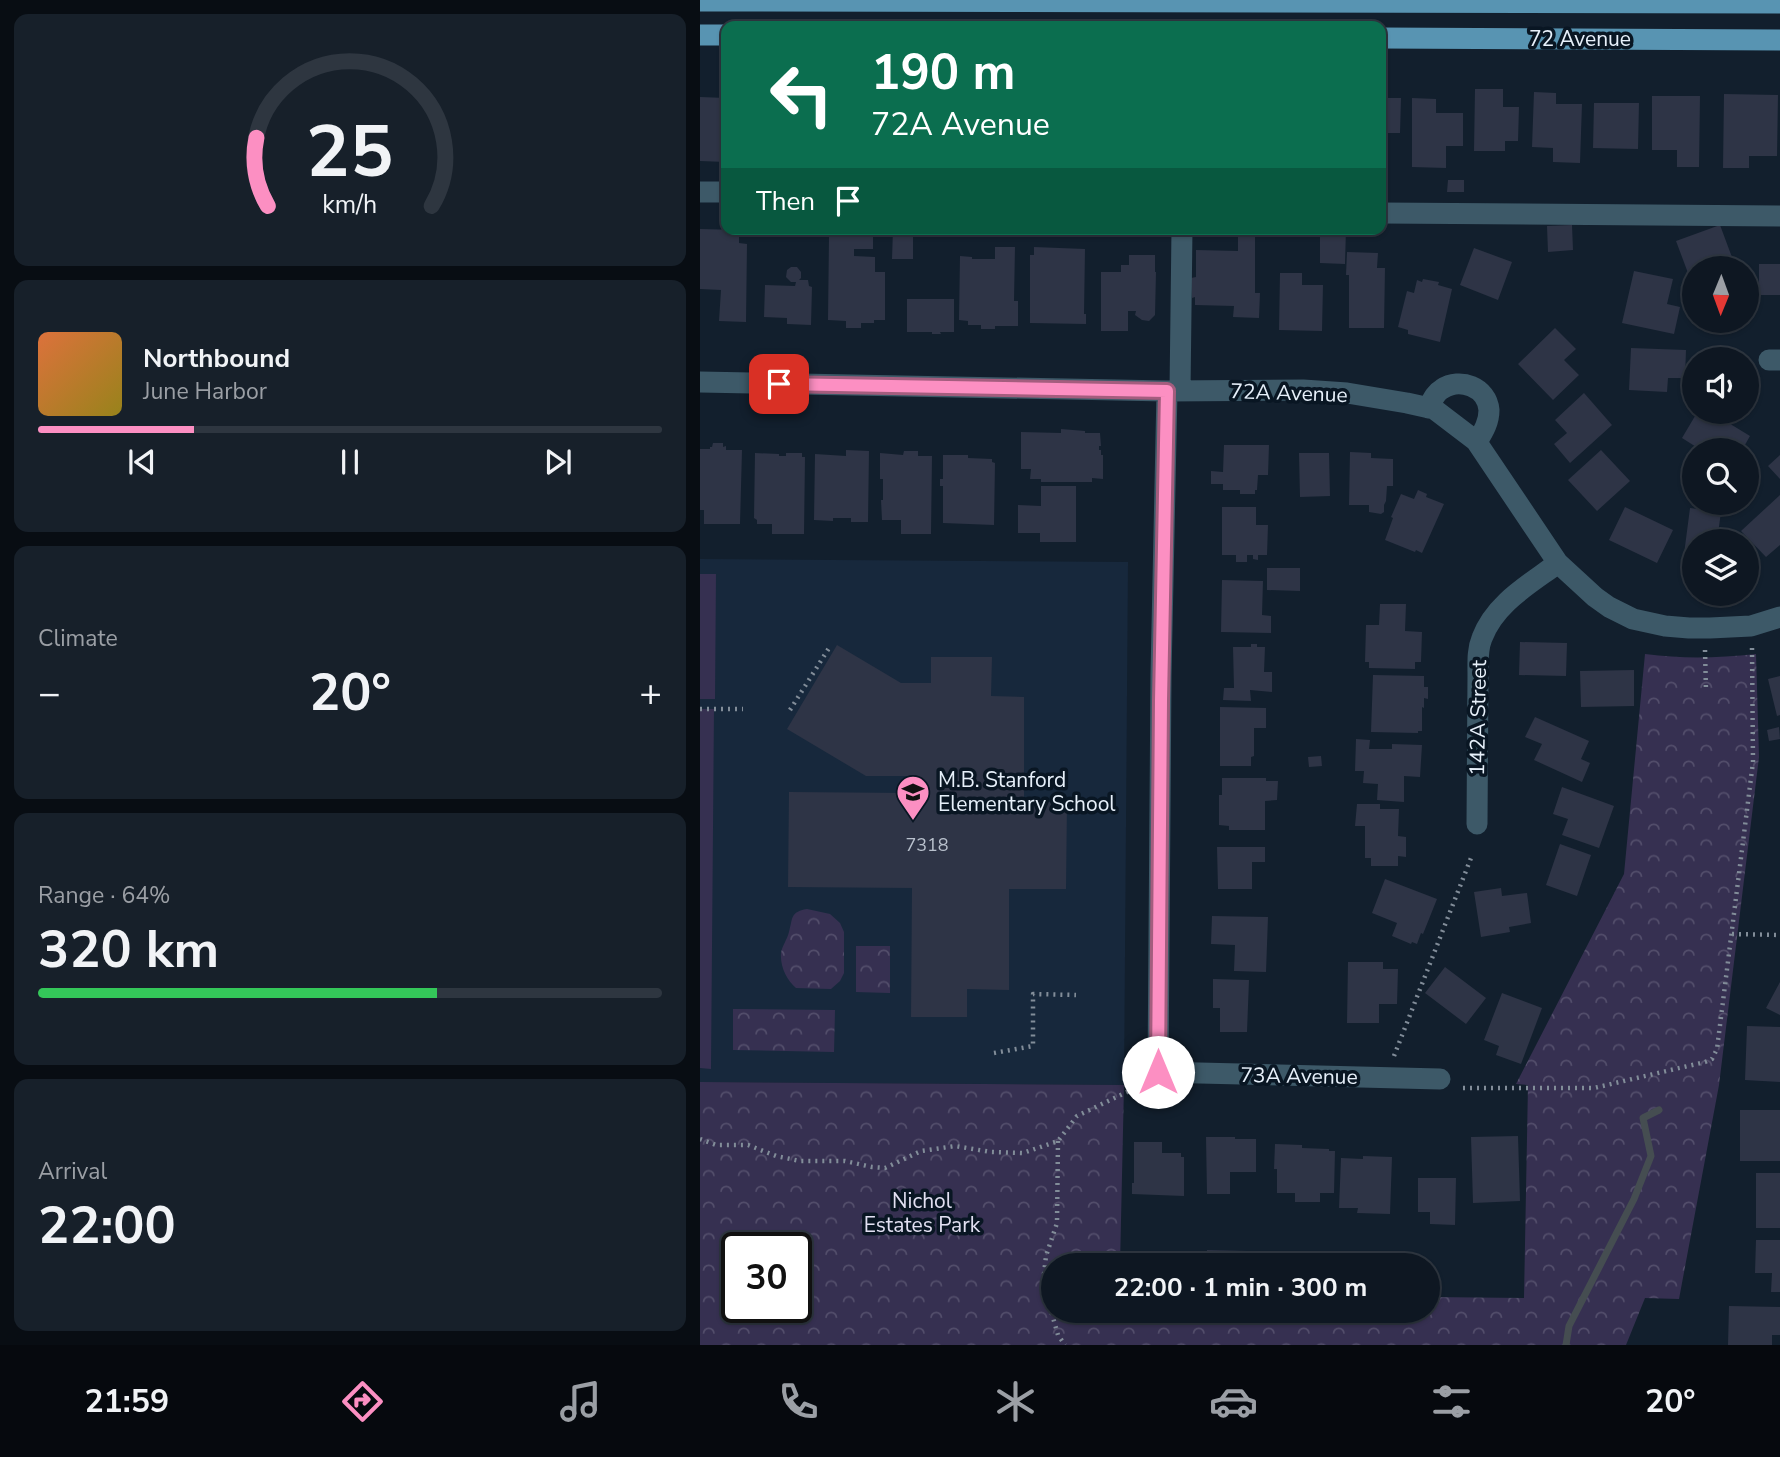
<!DOCTYPE html>
<html lang="en">
<head>
<meta charset="utf-8">
<style>
	body { margin:0; font-family:"Nunito Sans",sans-serif; background:#17202a; color:#f1f3f6; height:100vh; display:flex; flex-direction:column; font-size:26px; white-space:nowrap }
	* { box-sizing:border-box; margin:0 }
	p { font-size:23px; color:#9b9fa5 }
	.icon { flex:none; width:38px; height:38px; fill:none; stroke:currentColor; stroke-width:2; stroke-linecap:round; stroke-linejoin:round }
	.map { position:relative; flex:1; overflow:hidden }
	.panel { display:flex; flex-direction:column; gap:14px; padding:14px; background:#080d13; width:700px }
	.panel>* { flex:none }
	.hud { position:absolute; left:21px; top:21px; width:665px; height:214px; border-radius:14px; box-shadow:0 2px 5px #0004,0 0 0 2px #2e3640; background:#0b6e4f; color:#fff; overflow:hidden }
	.needle { width:46px; rotate:181deg }
	.tools { position:absolute; left:982px; top:256px; display:grid; gap:14px }
	.tools a { display:grid; place-items:center; width:77px; height:77px; border-radius:50%; background:#0e1722; box-shadow:0 2px 5px #0004,0 0 0 2px #2e3640; font-size:35px }
	.speed { position:absolute; left:21px; top:1232px; display:flex; gap:14px; font-size:35px; font-weight:700; text-align:center }
	.speed>* { display:grid; place-content:center; width:91px; height:91px; border-radius:50%; background:#0e1722; box-shadow:0 2px 5px #0004,0 0 0 2px #2e3640; line-height:1 }
	.speed .limit { border:4px solid #111; border-radius:10px; background:#fff; color:#111 }
	.pin { position:absolute; display:grid; place-items:center; width:60px; height:60px; color:#fff; margin:-30px; border-radius:14px; box-shadow:0 4px 10px #0006 }
	.me { position:absolute; width:77px; margin:-38px; rotate:0deg; stroke-linejoin:round; filter:drop-shadow(0 0 5px #0008) }
	.turn { display:flex; align-items:center; gap:24px; height:147px; padding:0 35px; font-size:32px }
	.turn .icon { width:91px; height:91px; stroke-width:2.5 }
	.turn b { display:block; font-size:49px; line-height:60px }
	.then { display:flex; align-items:center; height:66px; padding:0 35px; background:#0003; gap:14px; font-size:26px }
	.big { font-size:52px; font-weight:700; line-height:1.1 }
	.panel .card { flex:1; display:flex; flex-direction:column; justify-content:center; gap:10px; min-width:0; padding:0 24px; border-radius:14px; background:#17202a }
	.panel .dial { align-items:center; gap:0 }
	.dial svg { height:182px; overflow:visible; fill:none; stroke:#2e3640; stroke-width:7; stroke-linecap:round; text-anchor:middle }
	.dial text { fill:#f1f3f6; stroke:none }
	.song { display:flex; align-items:center; gap:21px }
	.cover { width:84px; height:84px; border-radius:10px; background:linear-gradient(135deg,hsl(20 70% 55%),hsl(50 70% 35%)) }
	.played { height:7px; border-radius:4px; background:linear-gradient(90deg,#fc8fc2 25%,#2e3640 25%) }
	.keys { display:flex; justify-content:space-around; direction:ltr }
	.heat { display:flex; justify-content:space-between; align-items:center; font-size:38px; direction:ltr }
	.charge { height:10px; border-radius:5px; background:linear-gradient(90deg,#34c759 64%,#2e3640 0) }
	.trip { position:absolute; left:341px; top:1253px; width:399px; height:70px; border-radius:35px; background:#0e1722; box-shadow:0 2px 5px #0004,0 0 0 2px #2e3640; font-weight:700; line-height:70px; text-align:center }
	.menu { display:flex; height:112px; justify-content:space-around; align-items:center; background:#06090e; color:#9b9fa5 }
	.menu .icon { width:49px; height:49px }
	.menu .active { color:#fc8fc2 }
	.menu b { font-size:32px; color:#f1f3f6 }
	main { display:flex; flex:1; min-height:0 }
	.map>svg:first-child { display:block }
	.built { fill:#17283c }
	.park { fill:url(#park-crowns); fill-rule:evenodd }
	.pitch { fill:#363051 }
	.lines { fill:none; stroke-linecap:round; stroke-linejoin:round }
	.stream { stroke:#454d51; stroke-width:7 }
	.building { fill:#2e3446 }
	.path { stroke:#828d99; stroke-width:4.5; stroke-dasharray:2 5; stroke-linecap:butt }
	.minor { stroke:#3d5968; stroke-width:21 }
	.major { stroke:#5894b2; stroke-width:21 }
	.route-casing { stroke:#a45d7e; stroke-width:18 }
	.route { stroke:#fc8fc2; stroke-width:12 }
	.labels { text-anchor:middle; stroke-width:7; stroke-linejoin:round; paint-order:stroke }
	.number-label { font-size:18px; fill:#b9c1cd }
	.street-label { font-size:21px; fill:#e7f0fa; stroke:#091623 }
	.poi-label { font-size:21px; fill:#e7f0fa; stroke:#091623; text-anchor:start }
	.park-label { font-size:21px; fill:#e2e0f2; stroke:#091623 }
</style>
</head>
<body>
<main>
<section class="panel">
<div class="card dial"><svg viewBox="0 0 100 80">
<path d="M14 69A42 42 0 1 1 86 69"/>
<path d="M14 69A42 42 0 0 1 9 39" stroke="#fc8fc2"/>
<text x="50" y="56" font-size="32" font-weight="700">25</text>
<text x="50" y="72" font-size="11">km/h</text>
</svg></div>
<div class="card">
<div class="song"><i class="cover"></i><div><b>Northbound</b><p>June Harbor</p></div></div>
<div class="played"></div>
<div class="keys"><svg class="icon" aria-label="previous" viewBox="0 0 24 24"><path d="M18 5L8 12l10 7zM5 5v14"/></svg><svg class="icon" aria-label="pause" viewBox="0 0 24 24"><path d="M8 5v14M16 5v14"/></svg><svg class="icon" aria-label="next" viewBox="0 0 24 24"><path d="M6 5l10 7-10 7zM19 5v14"/></svg></div>
</div>
<div class="card"><p>Climate</p>
<div class="heat"><a>−</a><b class="big">20°</b><a>+</a></div>
</div>
<div class="card"><p>Range · 64%</p><b class="big">320 km</b><div class="charge"></div></div>
<div class="card"><p>Arrival</p><b class="big">22:00</b></div>
</section>
<div class="map">
<svg width="1080" height="1345" viewBox="0 0 1080 1345">
	<defs>
		<pattern id="park-crowns" width="20" height="18" patternUnits="userSpaceOnUse" patternTransform="scale(1.75)"><rect width="20" height="18" fill="#363051"/><path d="M2 6a3 3 0 1 1 6 0M12 15a3 3 0 1 1 6 0" fill="none" stroke="#534e6b"/></pattern>
	</defs>
	<rect width="100%" height="100%" fill="#121f2d"/>
	<path class="built" d="M0 559 428 562 424 1085 0 1082Z"/>
	<path class="park" d="M945 654C983 659 1017 658 1056 654L1059 757 1019 1085 979 1299 945 1298 926 1345H0V1082L424 1085 420 1265H354V1311H728V1297L824 1298 828 1085 816 1084 924 874ZM37 1248H96V1307H37Z
		M107 909 130 914 140 923 144 932V973L140 981 131 989 96 988C87 980 80 967 81 953 82 946 87 940 89 932 93 918 90 912 107 909Z
		M156 946H190V993L156 992Z
		M33 1009 135 1010 134 1052 33 1050Z"/>
	<path class="pitch" d="M0 574H16L15 699H0Z
		M0 709H14L11 1069 0 1068Z"/>
	<g class="lines">
		<path class="stream" d="M866 1345 869 1326 934 1199 951 1156 943 1118 959 1110"/>
	</g>
	<path class="building" d="M775 89H803V107H819L818 141H805V151H774Z
		M834 92 856 93V104H882L880 163 853 162V148L832 147Z
		M1024 94 1078 95 1077 156H1049V168H1023Z
		M952 96H1000L999 167H977V150H952Z
		M0 97 26 98V162L0 161Z
		M681 98H701L700 133H681Z
		M712 98 736 99V113H763V146H746V168L712 167Z
		M894 103H939L938 149 893 148Z
		M748 180H764V192H747Z
		M872 225 873 250 848 252 847 226Z
		M1020 225 1036 268H994V289L976 241Z
		M0 229 39 230V243L47 244 46 322 19 321 21 290 0 289Z
		M151 229H173V249H154V256L175 257V272H185V320H174V323H161V328H146V321L128 320 129 236H151Z
		M193 229 213 230V259H192Z
		M620 229H646L645 264 620 263Z
		M538 236 555 237V293H560L559 318 533 317 534 306 495 305V297L492 298 491 278 496 277V250L538 251Z
		M295 247H315L314 301H318V326H295V329H281V325H268V321L259 320 260 256 272 257V259H295Z
		M334 247 385 249 384 314H386V324L330 323V255H334Z
		M774 248 812 262 798 300 760 285Z
		M647 252 678 253 677 268H685L684 328H649V275H646Z
		M429 255H455V272H456L455 315 449 321 442 320 435 315 436 311H428V331H401V272H421V265H429Z
		M1059 264H1080V295H1059Z
		M91 267H97L101 272V278L99 280H108L109 286 112 287 111 325 87 324V318L64 317 65 285 95 286 96 282H91L86 277 87 270Z
		M934 271 973 279 967 304 980 307 974 334 922 323Z
		M580 273H602V285H623L622 331 579 330Z
		M723 279 739 282 738 285 752 289 740 342 708 334V330L698 327 707 291 714 293 717 280 722 282Z
		M207 299H254V332H240L241 334H232V332H207Z
		M855 328 876 349 864 360 879 375 853 400 818 364Z
		M931 348 986 350 985 378H968L967 392 929 390Z
		M884 393 912 425 870 463 854 444 867 433 855 420Z
		M998 411H1009L1050 436 1042 450H1001L982 438Z
		M361 429 385 431V433H400L401 446H399V450H401V455H403V479L392 478V482H341V479H330L331 469H321V432L361 433Z
		M13 443H23V447L26 446V450H42L40 524H4V510H0V449H10V447H12Z
		M524 445H569L568 475H558L557 490H555V494H540V490H523V484H511V471L523 472Z
		M146 450 169 451 168 522H151V518H133V521L114 520 115 454 146 456Z
		M901 450 930 481 897 511 868 480Z
		M204 451H218V456H232L231 534H201V520H182L181 500H183V479H180V453L203 455Z
		M650 452 671 453V458L693 459V486H687L686 501 684 505V512L681 514 669 512V505H649Z
		M55 453 79 454V456H86V453H102V457H105L104 534H72V524H57V520L54 518Z
		M599 453H629L630 496 600 497Z
		M243 455H268V458L292 459V462L295 463 294 525 243 523V486H240V479H243Z
		M1080 455V479L1068 466Z
		M341 486H376V542H340V533H318V505L341 506Z
		M718 490 727 494 726 497 744 504 722 553 716 550 715 552 685 540 693 518 691 517 701 494 714 499Z
		M1080 495V545L1066 557 1041 531Z
		M522 507H556V525H568L567 555H558V560L553 559V555H547V562H536V555H522Z
		M925 507 973 530 957 563 909 540Z
		M990 508 1021 512 1017 541H994V563L983 562Z
		M567 568H600V591L567 590Z
		M522 580 563 581 562 615 571 616V633L521 632Z
		M680 604H706L705 631 722 632 721 662H715V669L669 668V662H665L666 625H679Z
		M820 642 867 643 866 676 819 675Z
		M551 644H557V647H565L564 672H572V692L550 690 551 701 523 700 524 688H534L533 647H551Z
		M137 645 201 683H231V657H292L291 696 324 697V802H367L366 889H309V990L267 989V1017H211L212 888 88 887 89 792 209 793V776H166L87 729Z
		M934 670V706L881 707 880 671Z
		M673 675 724 676V687H728V699L724 698V708L722 707V731H718V733L671 732Z
		M1080 676V715L1077 716 1068 679Z
		M520 707 566 708V728H554V756L551 757V766H520Z
		M835 717 889 741 881 759 890 763 882 782 834 760 842 744 825 737Z
		M1079 727 1080 739 1069 741 1067 730Z
		M656 739 670 740 669 749H692V744L722 745 720 777 704 776V802L677 800 678 784 663 783 664 771H655Z
		M621 756 622 766 609 767 608 757Z
		M522 778H566V781H578L577 800 565 801V830H529V826L519 825V795H522Z
		M862 787 914 806 899 848 862 835 868 819 853 814Z
		M657 804H680V809H699L698 836 706 837V857L698 856V866H671V858H665V826H655Z
		M860 844 891 855 877 896 846 885Z
		M517 847H565V862H552V889H518Z
		M685 879 737 899 723 934 721 933 717 944 712 942 711 944 692 936 697 923 672 913Z
		M801 888 802 896 827 893 831 923 809 927 810 932 781 937 774 892Z
		M512 916 568 917 566 972 534 971 535 945 511 944Z
		M648 962H683V969H698L697 1004H679V1023H647Z
		M745 967 786 998 766 1024 725 993Z
		M513 979 549 980 547 1032H520V1008H513Z
		M1080 982V1015L1066 1008Z
		M802 993 842 1008 821 1064 796 1055 799 1046 784 1040Z
		M1047 1026 1080 1027V1082L1045 1080Z
		M1040 1110H1080V1161H1040Z
		M818 1136 820 1201 773 1203 771 1137Z
		M506 1137H535V1139H556V1172H530V1194H507Z
		M434 1142H462V1153H481V1157H484V1196L432 1194V1183H434Z
		M575 1144 602 1145V1148L629 1149V1151H635L634 1193H620V1202H595V1193H577V1169H574Z
		M663 1156 692 1157 690 1214 657 1213 658 1208H639L641 1158 663 1159Z
		M1056 1173H1080V1228H1056Z
		M718 1178H756L755 1225 730 1224V1212H718Z
		M1056 1240H1080V1292H1071L1072 1273H1055Z
		M507 1250 548 1251V1265H507Z
		M423 1258 468 1259V1265H423Z
		M1029 1306 1080 1307V1335H1072V1345H1028Z"/>
	<g class="lines">
		<path class="path" d="M1005 650 1006 691
			M0 709H43
			M90 710 129 648
			M1032 934 1080 935
			M294 1053 333 1046V994L376 995
			M694 1056 771 858
			M763 1088H894L1005 1062 1012 1059 1017 1049 1053 762 1052 648
			M0 1139 16 1145H48L76 1156 100 1161H145L172 1167 185 1168 221 1151 255 1146 291 1152 323 1153 358 1141 377 1116 429 1091 440 1081
			M358 1141 357 1223 346 1256 343 1283 358 1335 365 1345"/>
		<path class="minor" d="M0 192H26
			M681 213 1080 216
			M1069 360H1080
			M0 382 467 391 603 390 647 393 707 403 734 409 776 441 858 563 895 597 909 607 933 619 965 626 989 628H1010L1051 626 1080 617
			M467 391 461 675 458 1072 740 1079
			M480 391 482 229
			M728 408C732 401 735 393 742 389 760 377 787 387 789 410 789 423 783 432 777 442
			M777 824 778 676C778 663 777 650 782 638 795 603 830 584 858 563"/>
		<path class="major" d="M0 1 1080 3
			M0 35H26
			M681 38 1080 40"/>
	</g>
	<g class="lines">
		<defs>
			<path id="route" d="M79 384 467 391 461 701 458 1072"/>
		</defs>
		<use href="#route" class="route-casing"/>
		<use href="#route" class="route"/>
	</g>
	<defs>
		<symbol id="school-pin" viewBox="-11 -11 22 30"><path d="M0 17L-7.5 6A9.5 9.5 0 1 1 7.5 6Z" fill="#fc8fc2" stroke="#091623"/><path d="M0-5L7-2L0 1L-7-2ZM-4 1L0 2.5L4 1V4Q0 6-4 4Z" fill="#111"/></symbol>
	</defs>
	<g fill-rule="evenodd">
		<use href="#school-pin" x="194" y="773" width="38" height="52"/>
	</g>
	<g class="labels">
		<g class="number-label">
			<text x="227" y="851">7318</text>
		</g>
		<g class="street-label">
			<text x="880" y="46">72 Avenue</text>
			<text transform="translate(589 393) rotate(2)" y="7">72A Avenue</text>
			<text transform="translate(778 718) rotate(-89)" y="7">142A Street</text>
			<text transform="translate(599 1076) rotate(1)" y="7">73A Avenue</text>
		</g>
		<g class="poi-label">
			<text x="238" y="787">M.B. Stanford<tspan x="238" dy="24">Elementary School</tspan></text>
		</g>
		<g class="park-label">
			<text x="222" y="1208">Nichol<tspan x="222" dy="24">Estates Park</tspan></text>
		</g>
	</g>
</svg>
<div class="tools">
<a><svg class="needle" viewBox="-14 -14 28 28"><path d="M0-13l5 13h-10z" fill="#e53935"/><path d="M0 13l5-13h-10z" fill="#9b9fa5"/></svg></a>
<a><svg class="icon" aria-label="sound" viewBox="0 0 24 24"><path d="M4 9h4l5-4v14l-5-4H4zM17 9q2 3 0 6"/></svg></a>
<a><svg class="icon" aria-label="search" viewBox="0 0 24 24"><circle cx="10" cy="10" r="6"/><path d="M15 15l6 6"/></svg></a>
<a><svg class="icon" aria-label="layers" viewBox="0 0 24 24"><path d="M12 4l9 5-9 5-9-5zM3 14l9 5 9-5"/></svg></a>
</div>
<div class="speed"><div class="limit">30</div></div>
<div class="pin" style="left:79px;top:384px;background:#d93025"><svg class="icon" aria-label="arrive" viewBox="0 0 24 24"><path d="M6 21V4h12l-3 4 3 4H6"/></svg></div>
<svg class="me" style="left:458px;top:1072px" viewBox="-20 -20 40 40"><circle r="19" fill="#fff"/><path d="M0-13L10 11 0 6-10 11z" fill="#fc8fc2"/></svg>
<div class="trip">22:00 · 1 min · 300 m</div>
<div class="hud">
<div class="turn"><svg class="icon" aria-label="left" viewBox="0 0 24 24"><path d="M17 20v-9H6M10 6l-5 5 5 5"/></svg><div><b>190 m</b>72A Avenue</div></div>
<div class="then">Then<svg class="icon" aria-label="arrive" viewBox="0 0 24 24"><path d="M6 21V4h12l-3 4 3 4H6"/></svg></div>
</div>
</div>
</main>
<nav class="menu">
<b>21:59</b>
<svg class="icon active" aria-label="directions" viewBox="0 0 24 24"><path d="M12 3l9 9-9 9-9-9zM9 14v-3h6M13 9l2 2-2 2"/></svg>
<svg class="icon" aria-label="music" viewBox="0 0 24 24"><path d="M9 18V5l10-2v13"/><circle cx="6" cy="18" r="3"/><circle cx="16" cy="16" r="3"/></svg>
<svg class="icon" aria-label="phone" viewBox="0 0 24 24"><path d="M5 4h4l2 5-3 2q2 4 5 5l2-3 5 2v4C11 20 4 13 5 4z"/></svg>
<svg class="icon" aria-label="climate" viewBox="0 0 24 24"><path d="M12 3v18M4 7l16 10M4 17L20 7"/></svg>
<svg class="icon" aria-label="car" viewBox="0 0 24 24"><path d="M5 17H2v-5l4-1 3-4h7l3 4 3 1v5h-3M9 17h6M6 11h13"/><circle cx="7" cy="17" r="2"/><circle cx="17" cy="17" r="2"/></svg>
<svg class="icon" aria-label="filters" viewBox="0 0 24 24"><path d="M4 7h16M4 17h16"/><circle cx="9" cy="7" r="2"/><circle cx="15" cy="17" r="2"/></svg>
<b>20°</b>
</nav>
</body>
</html>
